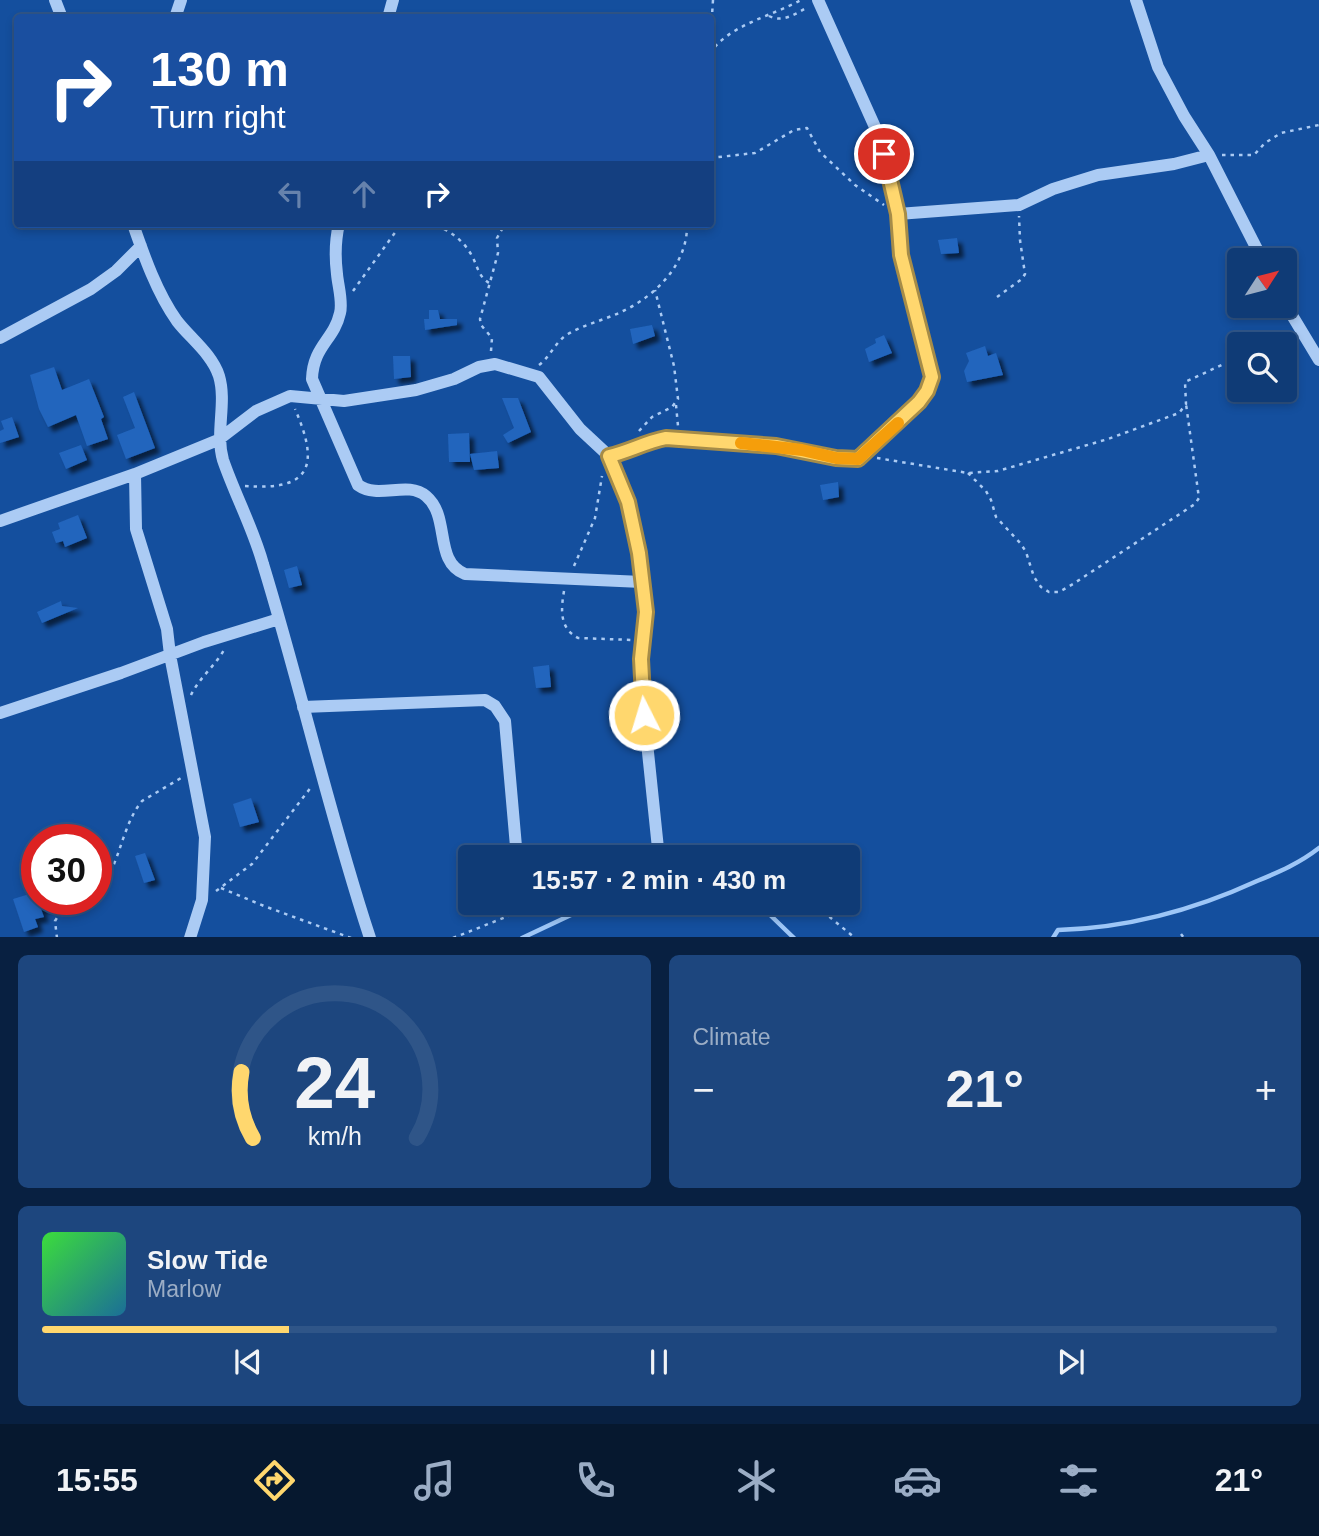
<!DOCTYPE html>
<html lang="en">
<head>
<meta charset="utf-8">
<style>
	body { margin:0; font-family:Arial,sans-serif; background:#1d467e; color:#f1f3f6; height:100vh; display:flex; flex-direction:column; font-size:26px; white-space:nowrap }
	* { box-sizing:border-box; margin:0 }
	p { font-size:23px; color:#9badc5 }
	.icon { flex:none; width:38px; height:38px; fill:none; stroke:currentColor; stroke-width:2; stroke-linecap:round; stroke-linejoin:round }
	.map { position:relative; height:937px; overflow:hidden }
	.drawer { display:flex; flex-direction:column; gap:18px; padding:18px; background:#082041; flex:1 }
	.drawer>* { flex:none }
	.banner { position:absolute; left:14px; top:14px; width:700px; height:214px; border-radius:7px; box-shadow:0 4px 10px #0003,0 0 0 2px #2f5588; background:#1a4fa0; color:#fff; overflow:hidden }
	.needle { width:46px; rotate:54deg }
	.buttons { position:absolute; left:1227px; top:248px; display:grid; gap:14px }
	.buttons a { display:grid; place-items:center; width:70px; height:70px; border-radius:7px; background:#0f3b76; box-shadow:0 4px 10px #0003,0 0 0 2px #2f5588; font-size:35px }
	.speed { position:absolute; left:21px; top:824px; display:flex; gap:14px; font-size:35px; font-weight:700; text-align:center }
	.speed>* { display:grid; place-content:center; width:91px; height:91px; border-radius:50%; background:#0f3b76; box-shadow:0 4px 10px #0003,0 0 0 2px #2f5588; line-height:1 }
	.speed .limit { border:10px solid #d22; background:#fff; color:#111 }
	.pin { position:absolute; display:grid; place-items:center; width:60px; height:60px; color:#fff; margin:-30px; border:4px solid #fff; border-radius:50%; box-shadow:0 2px 7px #0007 }
	.me { position:absolute; width:77px; margin:-38px; rotate:355deg; stroke-linejoin:round; filter:drop-shadow(0 0 5px #0008) }
	.turn { display:flex; align-items:center; gap:24px; height:147px; padding:0 21px; font-size:32px }
	.turn .icon { width:91px; height:91px; stroke-width:2.5 }
	.turn b { display:block; font-size:49px; line-height:60px }
	.lanes { display:flex; align-items:center; height:66px; padding:0 21px; background:#0003; justify-content:center; gap:35px; direction:ltr }
	.lanes .off { opacity:.35 }
	.big { font-size:52px; font-weight:700; line-height:1.1 }
	.drawer .widget { flex:1; display:flex; flex-direction:column; justify-content:center; gap:10px; min-width:0; padding:0 24px; border-radius:10px; background:#1d467e }
	.drawer .dial { align-items:center; gap:0 }
	.dial svg { height:182px; overflow:visible; fill:none; stroke:#2f5588; stroke-width:7; stroke-linecap:round; text-anchor:middle }
	.dial text { fill:#f1f3f6; stroke:none }
	.song { display:flex; align-items:center; gap:21px }
	.cover { width:84px; height:84px; border-radius:10px; background:linear-gradient(135deg,hsl(120 70% 55%),hsl(200 70% 35%)) }
	.played { height:7px; border-radius:4px; background:linear-gradient(90deg,#ffd76e 20%,#2f5588 20%) }
	.keys { display:flex; justify-content:space-around; direction:ltr }
	.heat { display:flex; justify-content:space-between; align-items:center; font-size:38px; direction:ltr }
	.drawer .tiles { flex:1; display:grid; gap:18px; grid-template-columns:1fr 1fr }
	.widget:last-child { grid-column:span 2 }
	.trip { position:absolute; left:458px; top:845px; width:402px; height:70px; border-radius:7px; background:#0f3b76; box-shadow:0 4px 10px #0003,0 0 0 2px #2f5588; font-weight:700; line-height:70px; text-align:center }
	.dock { display:flex; height:112px; justify-content:space-around; align-items:center; background:#06182f; color:#9badc5 }
	.dock .icon { width:49px; height:49px }
	.dock .selected { color:#ffd76e }
	.dock b { font-size:32px; color:#f1f3f6 }
	.map>svg:first-child { display:block }
	.lines { fill:none; stroke-linecap:round; stroke-linejoin:round }
	.stream { stroke:#9dc6f7; stroke-width:4.5 }
	.building { fill:#2265bd; filter:url(#shadow) }
	.path { stroke:#abcbf4; stroke-width:2.5; stroke-dasharray:3.5 5; stroke-linecap:butt }
	.minor { stroke:#abcbf4; stroke-width:12 }
	.route-casing { stroke:#a68c48; stroke-width:18 }
	.route { stroke:#ffd76e; stroke-width:12 }
	.slow { stroke:#f59e0b; stroke-width:12 }
</style>
</head>
<body>
<div class="map">
<svg width="1319" height="938" viewBox="0 0 1319 938">
	<defs>
		<filter id="shadow"><feDropShadow dx="5" dy="5" stdDeviation="2" flood-color="#0009"/></filter>
	</defs>
	<rect width="100%" height="100%" fill="#144f9e"/>
	<g class="lines">
		<path class="stream" d="M522 938 590 906 702 907 766 911 794 938
			M1053 938 1058 930C1127 928 1194 910 1257 881 1279 872 1300 863 1319 848"/>
	</g>
	<path class="building" d="M957 238 959 253 941 254 938 240Z
		M429 310H438L440 319H457V325L425 330 424 319H429Z
		M652 325 655 336 633 344 630 329Z
		M884 335 892 353 869 362 865 349 876 343 875 339Z
		M985 346 988 356 996 353 1003 375 967 382 964 371 969 361 966 353Z
		M393 356H410L411 377 394 379Z
		M54 367 62 390 89 379 104 417 101 419 108 439 87 446 76 415 48 427 39 409 30 375Z
		M134 392 155 448 126 459 117 435 135 428 123 397Z
		M502 398H518L531 432 508 443 503 435 514 428Z
		M12 417 19 437 0 443V431L4 429 1 421Z
		M469 433 470 462H449L448 434Z
		M81 445 87 460 66 469 59 453Z
		M497 451 499 468 474 470 470 454Z
		M838 482 839 497 823 500 820 485Z
		M78 515 87 538 65 547 63 541 56 543 52 532 60 529 58 523Z
		M297 566 302 585 289 588 284 570Z
		M61 601 62 606 78 608 42 623 37 612Z
		M549 665 551 687 536 688 533 667Z
		M251 798 259 822 240 827 233 804Z
		M145 853 155 880 144 883 135 856Z
		M36 892 37 900 64 901 41 909 44 917 35 919 38 927 24 932 13 899Z"/>
	<g class="lines">
		<path class="path" d="M713 0 711 31 714 45
			M769 16C783 23 795 14 808 7
			M710 54C726 26 772 16 801 0
			M1222 155H1254L1265 143 1281 133 1319 125
			M710 158 755 153 794 130 807 128 820 152 855 185 884 205
			M428 224C446 227 463 239 472 256 478 267 478 276 489 283
			M353 291 399 227 404 224
			M997 297 1022 279 1025 274 1020 240 1019 216
			M1267 345 1288 333
			M491 351 492 338 481 325 480 319 498 253 497 238 505 224
			M539 365C551 356 555 342 568 334 585 324 605 320 623 311 657 295 688 263 687 224
			M676 405 678 426
			M639 431 652 417 672 407 678 399 674 366 655 290
			M877 458 968 473 998 471 1108 439 1179 413 1186 404 1185 382 1239 357
			M968 473 986 491 991 500 996 517 1021 544 1026 552 1034 577 1041 587 1049 592H1059L1073 584 1195 504 1199 498 1198 491 1186 404
			M245 486C311 491 320 466 295 409
			M574 566 595 518 602 476
			M564 591C561 609 559 628 578 638L633 640
			M191 695C199 678 215 666 224 650
			M96 880 110 873C121 851 126 820 142 801L181 778
			M221 888 264 906 351 938
			M216 891 252 864 312 786
			M808 903 826 914 855 938
			M1181 934 1184 938
			M57 938 55 921 68 900
			M453 938 516 913"/>
		<path class="minor" d="M55 0 62 18
			M1136 0 1158 67 1184 116 1209 155 1263 261
			M175 18 181 0
			M388 18 393 0
			M898 214 1019 205 1053 189 1098 175 1174 164 1209 155
			M133 224C144 256 157 293 177 321 190 338 212 354 219 376 227 403 215 432 223 460 235 495 253 528 263 564 301 688 329 814 370 938
			M339 224C335 241 335 258 337 274 338 286 343 302 340 313 334 340 313 346 312 379L358 485C379 500 407 480 426 496 451 517 433 561 465 574L642 582
			M1284 302 1319 360
			M0 338 91 289 116 271 141 246
			M609 456 628 502 639 553 646 612 641 685 659 858
			M135 474 136 529 167 629 170 655 205 837 202 900 190 938
			M0 521 135 474 218 440 256 411 290 396 344 401 416 390 454 379 479 367 495 364 539 377 580 429 609 456 652 441 666 438 776 446 836 458 857 459 920 402 927 391 932 378 901 255 898 214 879 136 818 0
			M303 707 485 700 495 706 505 721 517 858
			M0 713 121 673 204 642 279 619
			M526 903 527 908"/>
	</g>
	<g class="lines">
		<defs>
			<path id="route" d="M644 715 641 659 646 612 639 553 628 502 609 456C628 452 645 442 666 438L776 446 836 458 858 459 919 402 927 391 932 377 901 255 898 214 884 154"/>
		</defs>
		<use href="#route" class="route-casing"/>
		<use href="#route" class="route"/>
		<path class="slow" d="M741 443 802 450 836 458 858 459 898 423"/>
	</g>
</svg>
<div class="buttons">
<a><svg class="needle" viewBox="-14 -14 28 28"><path d="M0-13l5 13h-10z" fill="#e53935"/><path d="M0 13l5-13h-10z" fill="#9badc5"/></svg></a>
<a><svg class="icon" aria-label="search" viewBox="0 0 24 24"><circle cx="10" cy="10" r="6"/><path d="M15 15l6 6"/></svg></a>
</div>
<div class="speed"><div class="limit">30</div></div>
<div class="pin" style="left:884px;top:154px;background:#d93025"><svg class="icon" aria-label="arrive" viewBox="0 0 24 24"><path d="M6 21V4h12l-3 4 3 4H6"/></svg></div>
<svg class="me" style="left:644px;top:715px" viewBox="-20 -20 40 40"><circle r="17" fill="#ffd76e" stroke="#fff" stroke-width="3"/><path d="M0-11L8 9 0 5-8 9z" fill="#fff"/></svg>
<div class="trip">15:57 · 2 min · 430 m</div>
<div class="banner">
<div class="turn"><svg class="icon" aria-label="right" viewBox="0 0 24 24"><path d="M7 20v-9h11M14 6l5 5-5 5"/></svg><div><b>130 m</b>Turn right</div></div>
<div class="lanes"><svg class="icon off" aria-label="left" viewBox="0 0 24 24"><path d="M17 20v-9H6M10 6l-5 5 5 5"/></svg><svg class="icon off" aria-label="ahead" viewBox="0 0 24 24"><path d="M12 20V5M6 11l6-6 6 6"/></svg><svg class="icon" aria-label="right" viewBox="0 0 24 24"><path d="M7 20v-9h11M14 6l5 5-5 5"/></svg></div>
</div>
</div>
<section class="drawer">
<div class="tiles">
<div class="widget dial"><svg viewBox="0 0 100 80">
<path d="M14 69A42 42 0 1 1 86 69"/>
<path d="M14 69A42 42 0 0 1 9 40" stroke="#ffd76e"/>
<text x="50" y="56" font-size="32" font-weight="700">24</text>
<text x="50" y="72" font-size="11">km/h</text>
</svg></div>
<div class="widget"><p>Climate</p>
<div class="heat"><a>−</a><b class="big">21°</b><a>+</a></div>
</div>
<div class="widget">
<div class="song"><i class="cover"></i><div><b>Slow Tide</b><p>Marlow</p></div></div>
<div class="played"></div>
<div class="keys"><svg class="icon" aria-label="previous" viewBox="0 0 24 24"><path d="M18 5L8 12l10 7zM5 5v14"/></svg><svg class="icon" aria-label="pause" viewBox="0 0 24 24"><path d="M8 5v14M16 5v14"/></svg><svg class="icon" aria-label="next" viewBox="0 0 24 24"><path d="M6 5l10 7-10 7zM19 5v14"/></svg></div>
</div>
</div>
</section>
<nav class="dock">
<b>15:55</b>
<svg class="icon selected" aria-label="directions" viewBox="0 0 24 24"><path d="M12 3l9 9-9 9-9-9zM9 14v-3h6M13 9l2 2-2 2"/></svg>
<svg class="icon" aria-label="music" viewBox="0 0 24 24"><path d="M9 18V5l10-2v13"/><circle cx="6" cy="18" r="3"/><circle cx="16" cy="16" r="3"/></svg>
<svg class="icon" aria-label="phone" viewBox="0 0 24 24"><path d="M5 4h4l2 5-3 2q2 4 5 5l2-3 5 2v4C11 20 4 13 5 4z"/></svg>
<svg class="icon" aria-label="climate" viewBox="0 0 24 24"><path d="M12 3v18M4 7l16 10M4 17L20 7"/></svg>
<svg class="icon" aria-label="car" viewBox="0 0 24 24"><path d="M5 17H2v-5l4-1 3-4h7l3 4 3 1v5h-3M9 17h6M6 11h13"/><circle cx="7" cy="17" r="2"/><circle cx="17" cy="17" r="2"/></svg>
<svg class="icon" aria-label="filters" viewBox="0 0 24 24"><path d="M4 7h16M4 17h16"/><circle cx="9" cy="7" r="2"/><circle cx="15" cy="17" r="2"/></svg>
<b>21°</b>
</nav>
</body>
</html>
